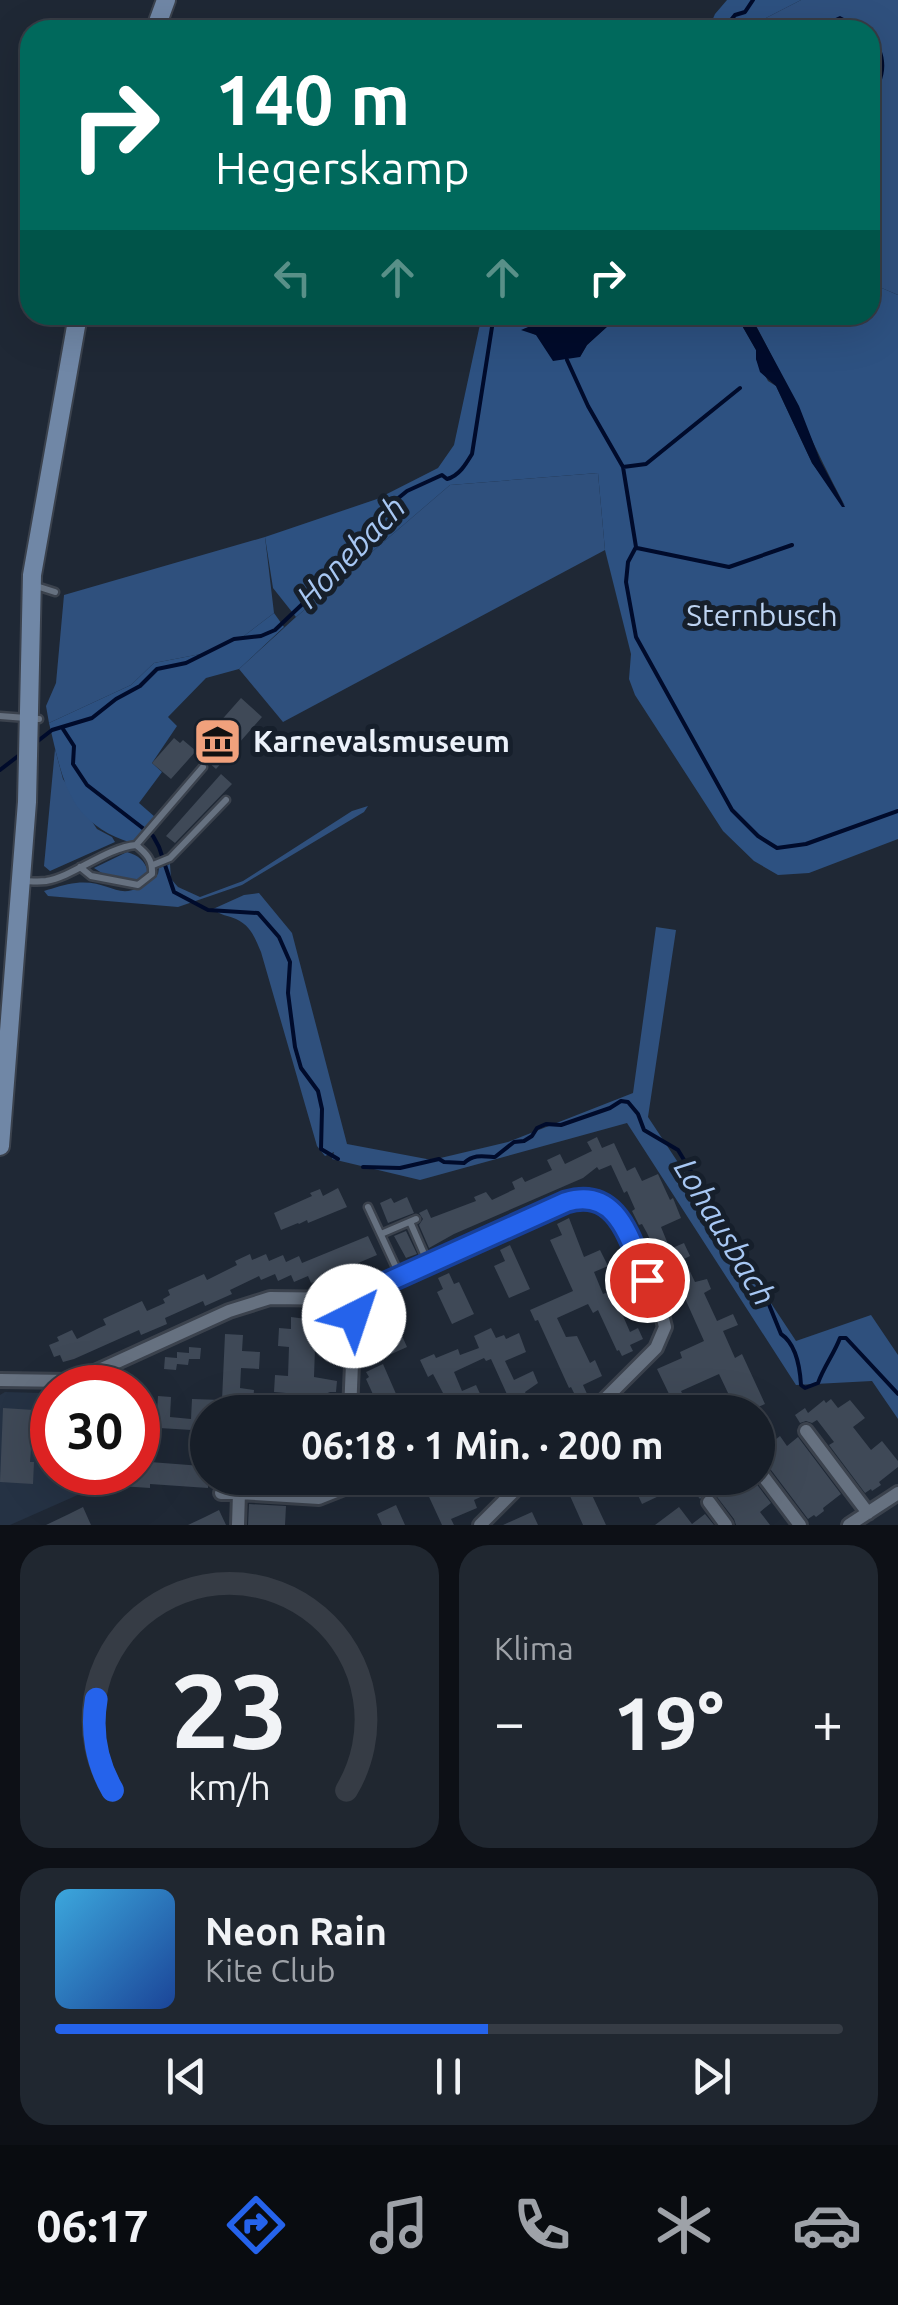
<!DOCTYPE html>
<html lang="de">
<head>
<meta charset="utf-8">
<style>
	body { margin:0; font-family:Ubuntu,sans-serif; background:#202730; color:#f1f3f6; height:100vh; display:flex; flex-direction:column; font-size:38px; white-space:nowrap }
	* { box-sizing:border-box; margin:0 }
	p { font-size:32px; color:#9ea2a8 }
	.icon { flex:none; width:55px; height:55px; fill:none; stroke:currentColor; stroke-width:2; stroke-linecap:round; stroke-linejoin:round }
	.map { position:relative; height:1525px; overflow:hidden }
	.details { display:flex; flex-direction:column; gap:20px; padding:20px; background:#0d1016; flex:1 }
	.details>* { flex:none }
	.banner { position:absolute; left:20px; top:20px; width:860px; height:305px; border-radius:30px; box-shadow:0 10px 40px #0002,0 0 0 2px #363c45; background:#00695c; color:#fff; overflow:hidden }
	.speed { position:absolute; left:30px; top:1365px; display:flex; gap:20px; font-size:50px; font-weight:700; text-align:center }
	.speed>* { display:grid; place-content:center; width:130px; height:130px; border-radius:50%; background:#171e28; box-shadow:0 10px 40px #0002,0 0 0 2px #363c45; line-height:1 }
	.speed .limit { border:15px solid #d22; background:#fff; color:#111 }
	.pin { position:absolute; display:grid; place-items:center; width:85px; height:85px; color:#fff; margin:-42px; border:5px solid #fff; border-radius:50%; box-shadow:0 2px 10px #0007 }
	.me { position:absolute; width:110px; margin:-55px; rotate:41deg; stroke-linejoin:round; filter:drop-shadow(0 0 8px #0008) }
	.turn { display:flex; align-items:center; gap:35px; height:210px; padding:0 30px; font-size:45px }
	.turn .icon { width:130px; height:130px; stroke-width:2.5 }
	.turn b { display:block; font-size:70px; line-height:85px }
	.lanes { display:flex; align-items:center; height:95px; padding:0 30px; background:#0003; justify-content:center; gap:50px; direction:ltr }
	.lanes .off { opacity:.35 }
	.big { font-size:75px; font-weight:700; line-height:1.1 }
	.details .card { flex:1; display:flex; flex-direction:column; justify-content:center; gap:15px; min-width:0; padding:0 35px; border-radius:30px; background:#202730 }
	.details .dial { align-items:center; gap:0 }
	.dial svg { height:260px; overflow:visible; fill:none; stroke:#363c45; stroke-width:7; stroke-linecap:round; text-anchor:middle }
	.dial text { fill:#f1f3f6; stroke:none }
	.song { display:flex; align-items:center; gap:30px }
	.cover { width:120px; height:120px; border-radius:15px; background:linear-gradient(135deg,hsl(200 70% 55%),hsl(220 70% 35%)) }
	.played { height:10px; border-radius:5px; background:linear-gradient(90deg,#2563eb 55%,#363c45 55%) }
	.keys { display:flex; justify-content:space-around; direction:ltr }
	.heat { display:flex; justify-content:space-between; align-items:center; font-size:55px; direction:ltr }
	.details .tiles { flex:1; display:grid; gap:20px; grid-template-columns:1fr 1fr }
	.card:last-child { grid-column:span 2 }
	.trip { position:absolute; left:190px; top:1395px; width:585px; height:100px; border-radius:50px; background:#171e28; box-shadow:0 10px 40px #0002,0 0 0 2px #363c45; font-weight:700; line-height:100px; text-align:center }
	.tabs { display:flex; height:160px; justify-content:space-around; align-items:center; background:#090c10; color:#9ea2a8 }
	.tabs .icon { width:70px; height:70px }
	.tabs .on { color:#2563eb }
	.tabs b { font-size:45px; color:#f1f3f6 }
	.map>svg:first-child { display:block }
	.built { fill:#253244 }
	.green { fill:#2f507d }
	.forest { fill:#2d5181 }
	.water { fill:#000b2b }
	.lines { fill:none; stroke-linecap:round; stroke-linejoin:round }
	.stream { stroke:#000b2b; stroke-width:4 }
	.building { fill:#3f4957 }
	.lane-casing { stroke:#3b424d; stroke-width:11 }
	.street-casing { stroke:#3b424d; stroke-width:18 }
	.secondary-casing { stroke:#3b424d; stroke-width:22 }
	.lane { stroke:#667180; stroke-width:6 }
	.street { stroke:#667180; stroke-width:12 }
	.secondary { stroke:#7087a6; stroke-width:18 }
	.route-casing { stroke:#184099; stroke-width:25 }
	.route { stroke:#2563eb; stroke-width:18 }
	.labels { text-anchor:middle; stroke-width:10; stroke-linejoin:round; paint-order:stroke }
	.park-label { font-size:30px; fill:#bdd3f1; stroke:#161f2b }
	.poi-label { font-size:30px; font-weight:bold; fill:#ebf1fa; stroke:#161f2b; text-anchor:start }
	.water-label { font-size:32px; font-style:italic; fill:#a7c7f3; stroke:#161f2b }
</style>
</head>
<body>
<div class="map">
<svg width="898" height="1525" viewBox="0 0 898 1525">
	<rect width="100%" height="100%" fill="#1f2835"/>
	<path class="built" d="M5 1392 42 1393 52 1415V1472L80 1473 89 1490 10 1525H0V1395Z"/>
	<path class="green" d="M801 0H898V295L870 283V30H761L762 20Z
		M598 473 605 550 283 722 239 669 296 617 450 485Z
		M265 537 274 613 244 636 206 653 154 663 131 685 49 723 46 706 56 683 64 595Z
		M55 749 63 779 97 829 112 837 115 842 50 871 44 866Z
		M368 806 364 812 242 885 178 907 48 896 44 891C54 888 65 884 76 883 115 879 119 909 158 874L159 868 170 864 171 879 178 887 200 897 243 881 352 811Z
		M127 852C139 856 144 860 148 871L138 880 108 877 94 868Z
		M259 893 292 933 347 1144 432 1160 508 1142 633 1093 656 927 676 930 648 1117 796 1341 871 1315 898 1355V1419L872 1381 796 1385 627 1123 420 1180 332 1159 334 1152 325 1156 317 1146 261 952C255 938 251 926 236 919 227 915 222 916 213 909L244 895Z"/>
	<path class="forest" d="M727 0H801L762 20 761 30H708L715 14Z
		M870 283 898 295V839L809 873 778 875 754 861 723 831 635 695 629 679 631 654 605 550 598 473 450 485 296 617 273 588 265 537 377 499 438 468 454 445 482 315H541L539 323 524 329 580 357 587 345 620 315H736L756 350V359L768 381 776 386 812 463 845 506C811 443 785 377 750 315H870Z
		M274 613 284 627 239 669 206 678 168 717 177 726 152 763 162 772 139 803 155 817 132 843C68 823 63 781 49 723L131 685 154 663 206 653 244 636Z"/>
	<path class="water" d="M840 16 867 30H809Z
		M870 33C890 53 888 80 870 100Z
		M541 315H620L587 345 580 357 553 361 536 335 521 330 538 323Z
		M736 315H750L799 406 820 460 845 507H842L812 463 776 386 760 372 756 359V350Z"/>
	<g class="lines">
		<path class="stream" d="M723 30 735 15 745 12 753 0
			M567 360 588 406 623 467 636 547 628 562 626 582 636 637 732 810 758 836 777 848 806 844 898 811
			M623 467 646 464 740 388
			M637 548 729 567 792 545
			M63 729 74 746 73 764 87 785 153 836 159 847 174 892 208 910 258 913 279 937 290 962 288 993 295 1047 301 1068 318 1091 322 1109 321 1149 338 1159
			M34 744 52 730 92 718 116 699 140 686 157 669 186 663 234 639 261 636 275 630 314 593 333 568 347 556 360 550 373 536 385 509 407 491 442 475 447 479C459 476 466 464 472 454L492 327 496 315
			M0 770 22 753
			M363 1167 400 1168 439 1159 444 1162 464 1163C474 1154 482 1156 495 1157L514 1142 524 1141 532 1136 537 1128 546 1124 561 1125 610 1108 621 1101 628 1102 638 1114 644 1130 678 1150 698 1183 699 1192 719 1223 720 1232 732 1250 746 1261 761 1285 781 1334C796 1344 800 1368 801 1385L805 1388 818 1383C824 1366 834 1354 840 1338H846L898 1394"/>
	</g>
	<path class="building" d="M241 698 262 717 216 769 195 750Z
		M174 738 180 743 183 740 196 751 171 779 152 763Z
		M221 774 232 784 175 843 166 836Z
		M597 1137 602 1148 614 1143 627 1171 635 1167 642 1181 658 1174 670 1200 673 1198 681 1218 661 1227 670 1249 684 1243 690 1256 684 1259 695 1282 707 1279 711 1289 704 1293 717 1321 733 1314 738 1325 723 1331 735 1358 742 1354 765 1404 746 1412H737L719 1374 681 1391 691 1412H629L625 1402 644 1394 650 1405 670 1396 657 1369 682 1358 680 1352 704 1341 670 1265 661 1269 657 1260 655 1261 648 1246 652 1244 647 1233 642 1224 639 1225 632 1211 635 1209 627 1191 624 1193 611 1165 599 1170 597 1167 583 1178 454 1234 429 1248 419 1225 423 1219 419 1213 427 1209 431 1218 476 1201 474 1197 486 1192 492 1200 515 1189 512 1182 522 1177 525 1182 552 1170 547 1160 560 1154 565 1164 592 1151 587 1142Z
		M338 1188 347 1207 308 1223 307 1220 299 1224 298 1223 281 1230 274 1213 312 1196 310 1193 320 1189 323 1196Z
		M407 1197 414 1213 388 1223 380 1203 391 1198 394 1203Z
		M569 1218 584 1257 600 1250 608 1266 594 1272 603 1294 617 1288 625 1307 620 1309 630 1332 638 1328 643 1339 630 1345 633 1351 622 1356 619 1350 617 1351 598 1310 593 1313 588 1304 557 1318 566 1337 577 1336 590 1363 595 1360 602 1376 583 1385 588 1396 578 1401 571 1387 569 1388 538 1320 535 1321 530 1310 573 1291 550 1240 562 1235 557 1224Z
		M406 1231 417 1254 406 1258 394 1236Z
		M368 1236 377 1255 311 1283 308 1276 294 1282 291 1275 278 1281 275 1274 261 1280 259 1276 230 1290 232 1294 205 1306 203 1301 165 1318 167 1324 141 1335 139 1330 74 1359 63 1362 60 1355 54 1357 49 1345 59 1341 57 1337 72 1330 77 1339 99 1328 106 1325 103 1319 142 1301 147 1311 165 1303 163 1299 170 1295 168 1290 204 1274 207 1280 237 1265 235 1261 250 1254 252 1260 266 1254 269 1261 283 1255 286 1262 299 1256 302 1263Z
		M510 1245 530 1289 509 1298 494 1266 505 1261 500 1250Z
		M449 1273 454 1284 459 1282 474 1314 452 1324 437 1292 443 1289 438 1278Z
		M389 1306 407 1347 387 1356 370 1315Z
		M291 1317 314 1320V1330L335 1331V1335H341V1347L315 1348 314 1377 337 1381 336 1392H330L285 1411 286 1393 274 1392 275 1375 288 1376 289 1347 278 1346 279 1328 291 1329Z
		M491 1328 496 1338 504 1335 506 1339 519 1333 526 1352 505 1361 514 1380 533 1371 538 1383 525 1392 535 1412H515L491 1359 486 1361 484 1358 454 1372 462 1391 476 1385 482 1398 466 1405 469 1412H453L433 1374 428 1377 420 1360 434 1354 436 1358 458 1349 460 1355 479 1348 474 1336Z
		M225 1334 243 1335 242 1351 260 1352 259 1369 241 1368 240 1388 254 1390 253 1401 239 1400V1412H208V1431L143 1427 144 1411H157L158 1396 171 1397 170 1417 191 1419 192 1399 222 1400Z
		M189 1347 201 1348 200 1359H189L188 1365 177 1364 176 1370 164 1369 165 1357 177 1358V1352L189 1353Z
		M383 1364 393 1387 404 1412H381L366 1379 369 1377 366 1372Z
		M831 1399 838 1408 850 1400 865 1418 853 1427 871 1450 882 1441 898 1461V1467L879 1482 881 1485 872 1491 871 1489 865 1493 829 1445 834 1442 817 1420 812 1423 806 1421 800 1423 795 1415 805 1408 808 1413 824 1400 826 1403Z
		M3 1408 34 1410 30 1462H34L33 1484 0 1482Z
		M780 1436 787 1446 798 1437 841 1494 823 1508 824 1511 816 1517 814 1515 808 1519 768 1466 758 1462V1449L773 1438 775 1440Z
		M150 1462 202 1466V1469H208V1488L150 1484V1488L120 1486 121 1472H138V1466L150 1467Z
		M392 1478H428L398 1491Z
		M442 1478H496L500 1488 474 1500 477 1508 451 1519 454 1525H442L424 1486Z
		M562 1478H584L606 1525H583Z
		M630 1478H651L661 1495 642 1504Z
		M721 1478H733L741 1487 752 1478 771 1503 760 1512 770 1525H736L734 1519 714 1493 707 1492 700 1499 696 1494Z
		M249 1504 286 1506 285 1525H248Z
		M396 1505 405 1525H382L377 1514Z
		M83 1507 91 1525H46L69 1514Z
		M679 1507 692 1524 705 1514 714 1525H655Z
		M219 1510 226 1525H188L205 1517Z
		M532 1512 538 1525H503Z"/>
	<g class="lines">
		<defs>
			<path id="lane" d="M33 585 55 592
				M0 716 39 719
				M136 845 203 767
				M153 865 170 858 226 800
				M21 881C29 881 38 882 46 881 73 877 105 848 136 845 146 853 153 860 152 874L138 885 91 876 80 867
				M368 1207 400 1276
				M411 1224 428 1263
				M381 1234 416 1219
				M358 1483 383 1490"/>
			<path id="street" d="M350 1299 354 1315 350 1412
				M0 1380 70 1381 84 1377 229 1311 270 1298 350 1299 566 1202C589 1195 603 1200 619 1218L661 1311 665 1327 656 1348 592 1412
				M806 1431 868 1513
				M760 1472 800 1525
				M221 1493H239
				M709 1502 726 1525
				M238 1525 239 1493 319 1498 357 1483 355 1478
				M480 1525 527 1478
				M849 1525 898 1493"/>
			<path id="secondary" d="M155 30 166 0
				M0 1146 27 802 32 575 78 315"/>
		</defs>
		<use href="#lane" class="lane-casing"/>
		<use href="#street" class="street-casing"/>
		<use href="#secondary" class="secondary-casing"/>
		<use href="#lane" class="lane"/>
		<use href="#street" class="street"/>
		<use href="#secondary" class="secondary"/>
	</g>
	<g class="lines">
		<defs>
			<path id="route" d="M354 1316 350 1299 566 1202C619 1186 630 1242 647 1280"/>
		</defs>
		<use href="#route" class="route-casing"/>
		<use href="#route" class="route"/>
	</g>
	<defs>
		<symbol id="museum-square" viewBox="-11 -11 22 22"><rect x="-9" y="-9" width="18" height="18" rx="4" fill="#f1a17c" stroke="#161f2b"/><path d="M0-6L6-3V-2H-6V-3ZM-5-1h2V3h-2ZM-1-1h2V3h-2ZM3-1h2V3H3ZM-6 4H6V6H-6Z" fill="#111"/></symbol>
	</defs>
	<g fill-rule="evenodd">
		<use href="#museum-square" x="190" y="714" width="55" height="55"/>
	</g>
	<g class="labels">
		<g class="park-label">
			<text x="762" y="626">Sternbusch</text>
		</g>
		<g class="poi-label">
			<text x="253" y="752">Karnevalsmuseum</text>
		</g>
		<g class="water-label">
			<text transform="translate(351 552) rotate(-46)" y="11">Honebach</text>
			<text transform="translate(725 1232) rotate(59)" y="11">Lohausbach</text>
		</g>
	</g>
</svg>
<div class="speed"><div class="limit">30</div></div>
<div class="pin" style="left:647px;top:1280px;background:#d93025"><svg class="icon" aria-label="arrive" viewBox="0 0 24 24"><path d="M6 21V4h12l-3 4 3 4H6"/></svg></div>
<svg class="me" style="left:354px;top:1316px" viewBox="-20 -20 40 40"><circle r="19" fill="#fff"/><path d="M0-13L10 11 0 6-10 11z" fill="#2563eb"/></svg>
<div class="trip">06:18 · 1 Min. · 200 m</div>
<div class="banner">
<div class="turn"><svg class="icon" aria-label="right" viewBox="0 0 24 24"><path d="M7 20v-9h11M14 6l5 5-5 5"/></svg><div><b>140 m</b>Hegerskamp</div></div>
<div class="lanes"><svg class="icon off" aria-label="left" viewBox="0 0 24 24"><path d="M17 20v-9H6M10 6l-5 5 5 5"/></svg><svg class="icon off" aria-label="ahead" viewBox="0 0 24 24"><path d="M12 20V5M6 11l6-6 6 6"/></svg><svg class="icon off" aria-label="ahead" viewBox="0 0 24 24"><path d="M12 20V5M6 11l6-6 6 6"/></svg><svg class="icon" aria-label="right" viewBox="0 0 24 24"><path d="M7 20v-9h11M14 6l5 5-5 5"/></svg></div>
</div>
</div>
<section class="details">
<div class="tiles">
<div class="card dial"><svg viewBox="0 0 100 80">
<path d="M14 69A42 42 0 1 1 86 69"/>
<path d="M14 69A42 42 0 0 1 9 41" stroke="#2563eb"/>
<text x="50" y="56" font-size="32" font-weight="700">23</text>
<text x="50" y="72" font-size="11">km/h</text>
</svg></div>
<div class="card"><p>Klima</p>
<div class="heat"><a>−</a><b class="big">19°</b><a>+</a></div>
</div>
<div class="card">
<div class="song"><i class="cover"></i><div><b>Neon Rain</b><p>Kite Club</p></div></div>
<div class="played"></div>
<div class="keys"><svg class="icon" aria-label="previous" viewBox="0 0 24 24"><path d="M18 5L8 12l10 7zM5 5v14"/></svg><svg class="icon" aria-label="pause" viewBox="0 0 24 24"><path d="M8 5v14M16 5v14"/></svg><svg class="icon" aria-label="next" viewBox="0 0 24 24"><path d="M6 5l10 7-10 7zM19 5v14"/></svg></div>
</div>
</div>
</section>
<nav class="tabs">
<b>06:17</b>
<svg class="icon on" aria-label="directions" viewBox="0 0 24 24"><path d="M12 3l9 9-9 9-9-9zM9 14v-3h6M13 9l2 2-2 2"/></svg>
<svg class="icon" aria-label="music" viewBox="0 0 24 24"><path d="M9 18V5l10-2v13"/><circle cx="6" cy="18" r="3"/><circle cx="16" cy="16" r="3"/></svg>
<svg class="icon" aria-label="phone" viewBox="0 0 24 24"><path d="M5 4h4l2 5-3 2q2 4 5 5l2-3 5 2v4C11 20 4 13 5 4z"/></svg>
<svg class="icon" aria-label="climate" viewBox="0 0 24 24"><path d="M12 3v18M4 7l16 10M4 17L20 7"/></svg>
<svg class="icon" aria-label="car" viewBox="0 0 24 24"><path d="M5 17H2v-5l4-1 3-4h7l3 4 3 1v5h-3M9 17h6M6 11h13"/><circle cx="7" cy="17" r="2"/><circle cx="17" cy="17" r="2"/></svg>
</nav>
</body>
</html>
